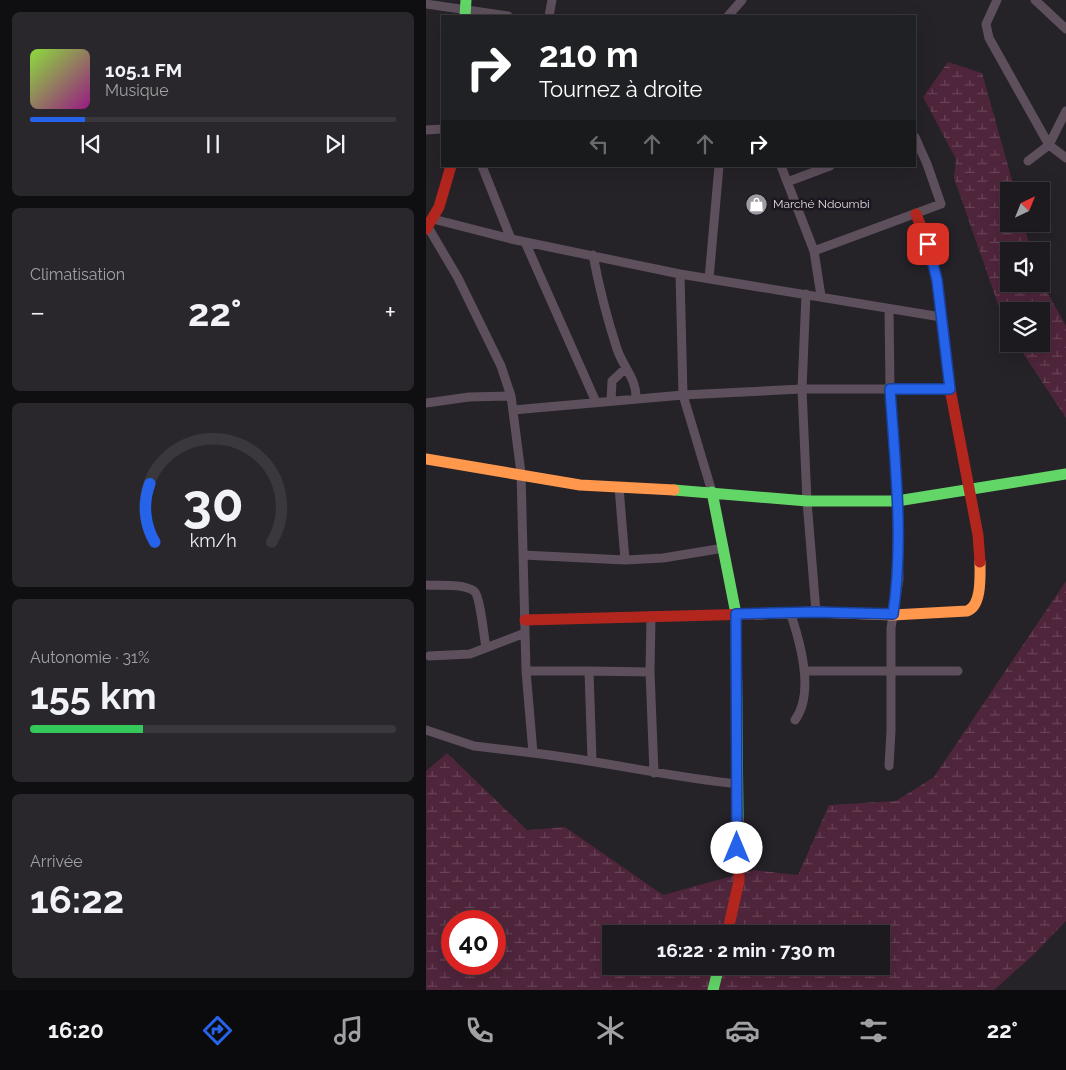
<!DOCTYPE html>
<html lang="fr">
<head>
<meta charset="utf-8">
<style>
	body { margin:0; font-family:Raleway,sans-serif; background:#29272b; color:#f1f3f6; height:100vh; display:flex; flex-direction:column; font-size:19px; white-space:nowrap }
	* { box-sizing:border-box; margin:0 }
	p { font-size:16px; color:#a0a1a4 }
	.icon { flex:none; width:28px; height:28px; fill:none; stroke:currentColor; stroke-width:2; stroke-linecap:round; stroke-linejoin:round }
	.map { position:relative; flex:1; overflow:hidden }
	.sheet { display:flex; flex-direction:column; gap:12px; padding:12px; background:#0f0e10; width:426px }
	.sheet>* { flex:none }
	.banner { position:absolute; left:15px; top:15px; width:475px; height:152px; border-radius:0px; box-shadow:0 5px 20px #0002,0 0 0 1px #3a383c; background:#202124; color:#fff; overflow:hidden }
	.needle { width:32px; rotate:43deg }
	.tools { position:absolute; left:574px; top:182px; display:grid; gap:10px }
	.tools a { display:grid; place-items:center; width:50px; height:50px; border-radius:0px; background:#1c1a1e; box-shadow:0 5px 20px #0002,0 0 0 1px #3a383c; font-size:25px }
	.speed { position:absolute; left:15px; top:910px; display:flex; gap:10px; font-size:25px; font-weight:700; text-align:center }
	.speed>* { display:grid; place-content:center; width:65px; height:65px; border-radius:50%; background:#1c1a1e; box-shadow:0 5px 20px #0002,0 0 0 1px #3a383c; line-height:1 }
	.speed .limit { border:8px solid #d22; background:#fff; color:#111 }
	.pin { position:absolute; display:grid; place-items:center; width:42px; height:42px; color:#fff; margin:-21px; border-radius:10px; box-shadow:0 2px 8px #0006 }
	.me { position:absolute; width:55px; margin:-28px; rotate:0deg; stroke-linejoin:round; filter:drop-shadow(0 0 4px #0008) }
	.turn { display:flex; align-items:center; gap:18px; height:105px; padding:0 15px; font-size:22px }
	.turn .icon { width:65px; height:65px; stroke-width:2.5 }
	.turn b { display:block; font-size:35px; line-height:42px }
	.lanes { display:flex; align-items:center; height:48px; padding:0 15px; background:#0003; justify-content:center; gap:25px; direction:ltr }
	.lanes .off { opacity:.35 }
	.big { font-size:38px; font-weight:700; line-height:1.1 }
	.sheet .card { flex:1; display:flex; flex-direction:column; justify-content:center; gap:8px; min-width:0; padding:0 18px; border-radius:8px; background:#29272b }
	.sheet .dial { align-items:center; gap:0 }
	.dial svg { height:130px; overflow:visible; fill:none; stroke:#3a383c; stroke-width:7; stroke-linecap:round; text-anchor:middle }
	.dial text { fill:#f1f3f6; stroke:none }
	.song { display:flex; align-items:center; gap:15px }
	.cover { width:60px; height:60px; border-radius:8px; background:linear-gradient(135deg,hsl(90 70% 55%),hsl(310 70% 35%)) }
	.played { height:5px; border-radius:2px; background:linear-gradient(90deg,#2563eb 15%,#3a383c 15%) }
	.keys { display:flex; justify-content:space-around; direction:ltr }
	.heat { display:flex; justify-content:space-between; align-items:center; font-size:28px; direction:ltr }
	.charge { height:8px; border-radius:4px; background:linear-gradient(90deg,#34c759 31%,#3a383c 0) }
	.trip { position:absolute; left:176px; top:925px; width:288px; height:50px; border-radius:0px; background:#1c1a1e; box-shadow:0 5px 20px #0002,0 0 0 1px #3a383c; font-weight:700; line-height:50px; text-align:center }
	.dock { display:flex; height:80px; justify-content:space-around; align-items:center; background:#0b0a0c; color:#a0a1a4 }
	.dock .icon { width:35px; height:35px }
	.dock .current { color:#2563eb }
	.dock b { font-size:22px; color:#f1f3f6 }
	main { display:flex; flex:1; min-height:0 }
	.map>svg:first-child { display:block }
	.wetland { fill:url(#wetland-marsh); fill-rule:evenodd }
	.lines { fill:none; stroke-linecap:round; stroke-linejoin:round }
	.street { stroke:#5d4f5c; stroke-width:9 }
	.fast { stroke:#63d668; stroke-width:11 }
	.slow { stroke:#ff974d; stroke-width:11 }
	.jam { stroke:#b3261e; stroke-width:11 }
	.route-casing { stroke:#184099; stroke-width:12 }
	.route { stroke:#2563eb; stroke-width:9 }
	.labels { text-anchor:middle; stroke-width:5; stroke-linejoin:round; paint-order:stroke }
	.poi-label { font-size:12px; fill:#dfdbe2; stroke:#1c1620; text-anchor:start }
</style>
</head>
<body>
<main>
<section class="sheet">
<div class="card">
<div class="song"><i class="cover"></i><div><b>105.1 FM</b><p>Musique</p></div></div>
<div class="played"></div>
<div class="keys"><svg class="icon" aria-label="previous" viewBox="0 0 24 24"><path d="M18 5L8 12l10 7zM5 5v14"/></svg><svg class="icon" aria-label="pause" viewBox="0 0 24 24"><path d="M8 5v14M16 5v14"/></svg><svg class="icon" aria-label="next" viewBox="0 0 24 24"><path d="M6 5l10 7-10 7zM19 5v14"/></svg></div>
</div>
<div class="card"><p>Climatisation</p>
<div class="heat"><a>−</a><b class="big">22°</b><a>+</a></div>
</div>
<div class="card dial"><svg viewBox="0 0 100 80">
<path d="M14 69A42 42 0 1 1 86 69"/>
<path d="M14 69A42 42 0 0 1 11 33" stroke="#2563eb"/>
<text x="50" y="56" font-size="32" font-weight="700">30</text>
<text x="50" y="72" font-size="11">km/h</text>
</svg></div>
<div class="card"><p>Autonomie · 31%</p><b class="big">155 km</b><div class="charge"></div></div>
<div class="card"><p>Arrivée</p><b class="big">16:22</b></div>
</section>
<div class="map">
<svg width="640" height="990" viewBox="0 0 640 990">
	<defs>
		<pattern id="wetland-marsh" width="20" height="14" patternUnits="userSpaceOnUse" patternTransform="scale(1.25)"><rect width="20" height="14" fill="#4f253b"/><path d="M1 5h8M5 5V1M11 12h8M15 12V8" fill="none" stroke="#684457"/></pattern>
	</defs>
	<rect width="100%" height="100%" fill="#252228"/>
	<path class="wetland" d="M522 62 556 73 589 191H582V224H598L605 251H582V284H615V281L640 326V418L591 344H615V311H582V331L580 327 528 178 530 159 497 97Z
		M640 581V921L605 957 568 990H0V771L21 753 101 830 139 827 237 895 328 870 372 875 403 805 470 801 508 777ZM26 921H69V964H26ZM185 934H455V966H185Z"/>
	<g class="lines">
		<path class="street" d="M571 0 560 24 563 38 623 145 640 158
			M609 0 640 29
			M0 4 82 16
			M123 16 126 0
			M302 16 316 0
			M0 130 16 129
			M602 161 623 145 640 111
			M56 166 85 239
			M355 166 388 251
			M361 182 404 166
			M7 219 85 239 254 274 515 317
			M2 227 32 278 75 366 85 396 95 473 100 671 107 753C176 761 243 777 312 784
			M99 242 170 402
			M167 255C173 287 181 318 191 349 197 367 211 379 210 399
			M254 274 257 395 286 492
			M283 279 293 166
			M380 294 376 389 381 501 390 612
			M395 296 388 251 515 204 501 164 489 137
			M463 309 464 389 471 501 473 579 465 628V731L463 766
			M185 401 186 381 200 368
			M0 403 43 397 85 396
			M87 410 257 395 376 389H524
			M97 555 199 560 193 487
			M199 560 237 558 298 548
			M0 585C13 586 36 583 48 591 54 595 58 637 60 648
			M364 612C374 641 389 693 369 720
			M3 656 44 654 99 633
			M100 671H163L166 760
			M163 671 224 672 225 616
			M378 671H532
			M224 672 228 773
			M0 730 48 746 107 753"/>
		<path class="fast" d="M39 16 40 0
			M248 490 381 501H471L640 474
			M286 492 310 614 312 820
			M287 990 293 966"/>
		<path class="slow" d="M0 459 154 485 248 490
			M329 614 390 612 467 615 541 611C556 606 554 576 554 562"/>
		<path class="jam" d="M490 214 502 244 511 280 524 389 552 535 554 562
			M0 229 13 207 25 166
			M99 620 329 614
			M301 934 313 881 312 820"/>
	</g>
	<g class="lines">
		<defs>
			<path id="route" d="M311 848 310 614 390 612 467 614C478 540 469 464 464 389H524L511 280 502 244"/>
		</defs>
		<use href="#route" class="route-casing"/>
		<use href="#route" class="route"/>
	</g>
	<defs>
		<symbol id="shop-disc" viewBox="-11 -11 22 22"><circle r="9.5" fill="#9e9aa1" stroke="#1c1620"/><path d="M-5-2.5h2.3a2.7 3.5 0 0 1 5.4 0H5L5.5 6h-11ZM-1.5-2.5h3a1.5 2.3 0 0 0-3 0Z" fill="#fff"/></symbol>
	</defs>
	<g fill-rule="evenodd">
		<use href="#shop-disc" x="318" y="192" width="25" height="25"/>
	</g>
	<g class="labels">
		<g class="poi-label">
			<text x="347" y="208">Marché Ndoumbi</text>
		</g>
	</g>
</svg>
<div class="tools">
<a><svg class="needle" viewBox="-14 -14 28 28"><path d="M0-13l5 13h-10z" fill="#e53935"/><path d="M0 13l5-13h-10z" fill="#a0a1a4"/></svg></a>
<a><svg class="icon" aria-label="sound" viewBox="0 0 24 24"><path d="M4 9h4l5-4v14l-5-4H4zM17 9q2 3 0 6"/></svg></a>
<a><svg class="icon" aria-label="layers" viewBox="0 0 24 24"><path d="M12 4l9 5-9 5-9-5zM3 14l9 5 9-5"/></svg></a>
</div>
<div class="speed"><div class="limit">40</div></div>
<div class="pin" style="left:502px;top:244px;background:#d93025"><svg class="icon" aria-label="arrive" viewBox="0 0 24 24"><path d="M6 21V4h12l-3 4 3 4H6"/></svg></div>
<svg class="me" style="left:311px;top:848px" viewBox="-20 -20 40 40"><circle r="19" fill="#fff"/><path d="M0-13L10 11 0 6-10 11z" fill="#2563eb"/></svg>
<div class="trip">16:22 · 2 min · 730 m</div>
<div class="banner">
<div class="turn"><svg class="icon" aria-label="right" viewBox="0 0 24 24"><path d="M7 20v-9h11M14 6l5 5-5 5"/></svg><div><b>210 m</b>Tournez à droite</div></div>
<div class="lanes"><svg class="icon off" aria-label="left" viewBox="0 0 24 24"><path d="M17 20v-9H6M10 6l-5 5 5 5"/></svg><svg class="icon off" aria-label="ahead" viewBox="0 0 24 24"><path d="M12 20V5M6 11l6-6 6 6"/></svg><svg class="icon off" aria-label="ahead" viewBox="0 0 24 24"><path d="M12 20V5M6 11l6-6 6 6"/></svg><svg class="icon" aria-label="right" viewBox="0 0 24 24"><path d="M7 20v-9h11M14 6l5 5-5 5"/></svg></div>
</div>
</div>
</main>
<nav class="dock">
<b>16:20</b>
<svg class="icon current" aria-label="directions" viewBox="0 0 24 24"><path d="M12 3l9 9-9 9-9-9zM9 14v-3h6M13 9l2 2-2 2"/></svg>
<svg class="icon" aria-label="music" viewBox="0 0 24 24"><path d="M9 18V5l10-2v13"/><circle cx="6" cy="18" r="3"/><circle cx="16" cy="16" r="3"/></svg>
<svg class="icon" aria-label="phone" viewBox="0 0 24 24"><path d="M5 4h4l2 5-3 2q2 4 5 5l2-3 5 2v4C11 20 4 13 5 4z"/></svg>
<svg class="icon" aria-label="climate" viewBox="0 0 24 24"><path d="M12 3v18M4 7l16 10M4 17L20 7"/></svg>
<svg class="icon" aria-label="car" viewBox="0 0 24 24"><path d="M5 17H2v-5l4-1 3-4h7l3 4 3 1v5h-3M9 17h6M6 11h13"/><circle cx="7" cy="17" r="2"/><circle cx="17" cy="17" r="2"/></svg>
<svg class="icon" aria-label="filters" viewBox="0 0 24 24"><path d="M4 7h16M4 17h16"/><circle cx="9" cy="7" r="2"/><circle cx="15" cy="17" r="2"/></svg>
<b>22°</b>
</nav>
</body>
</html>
